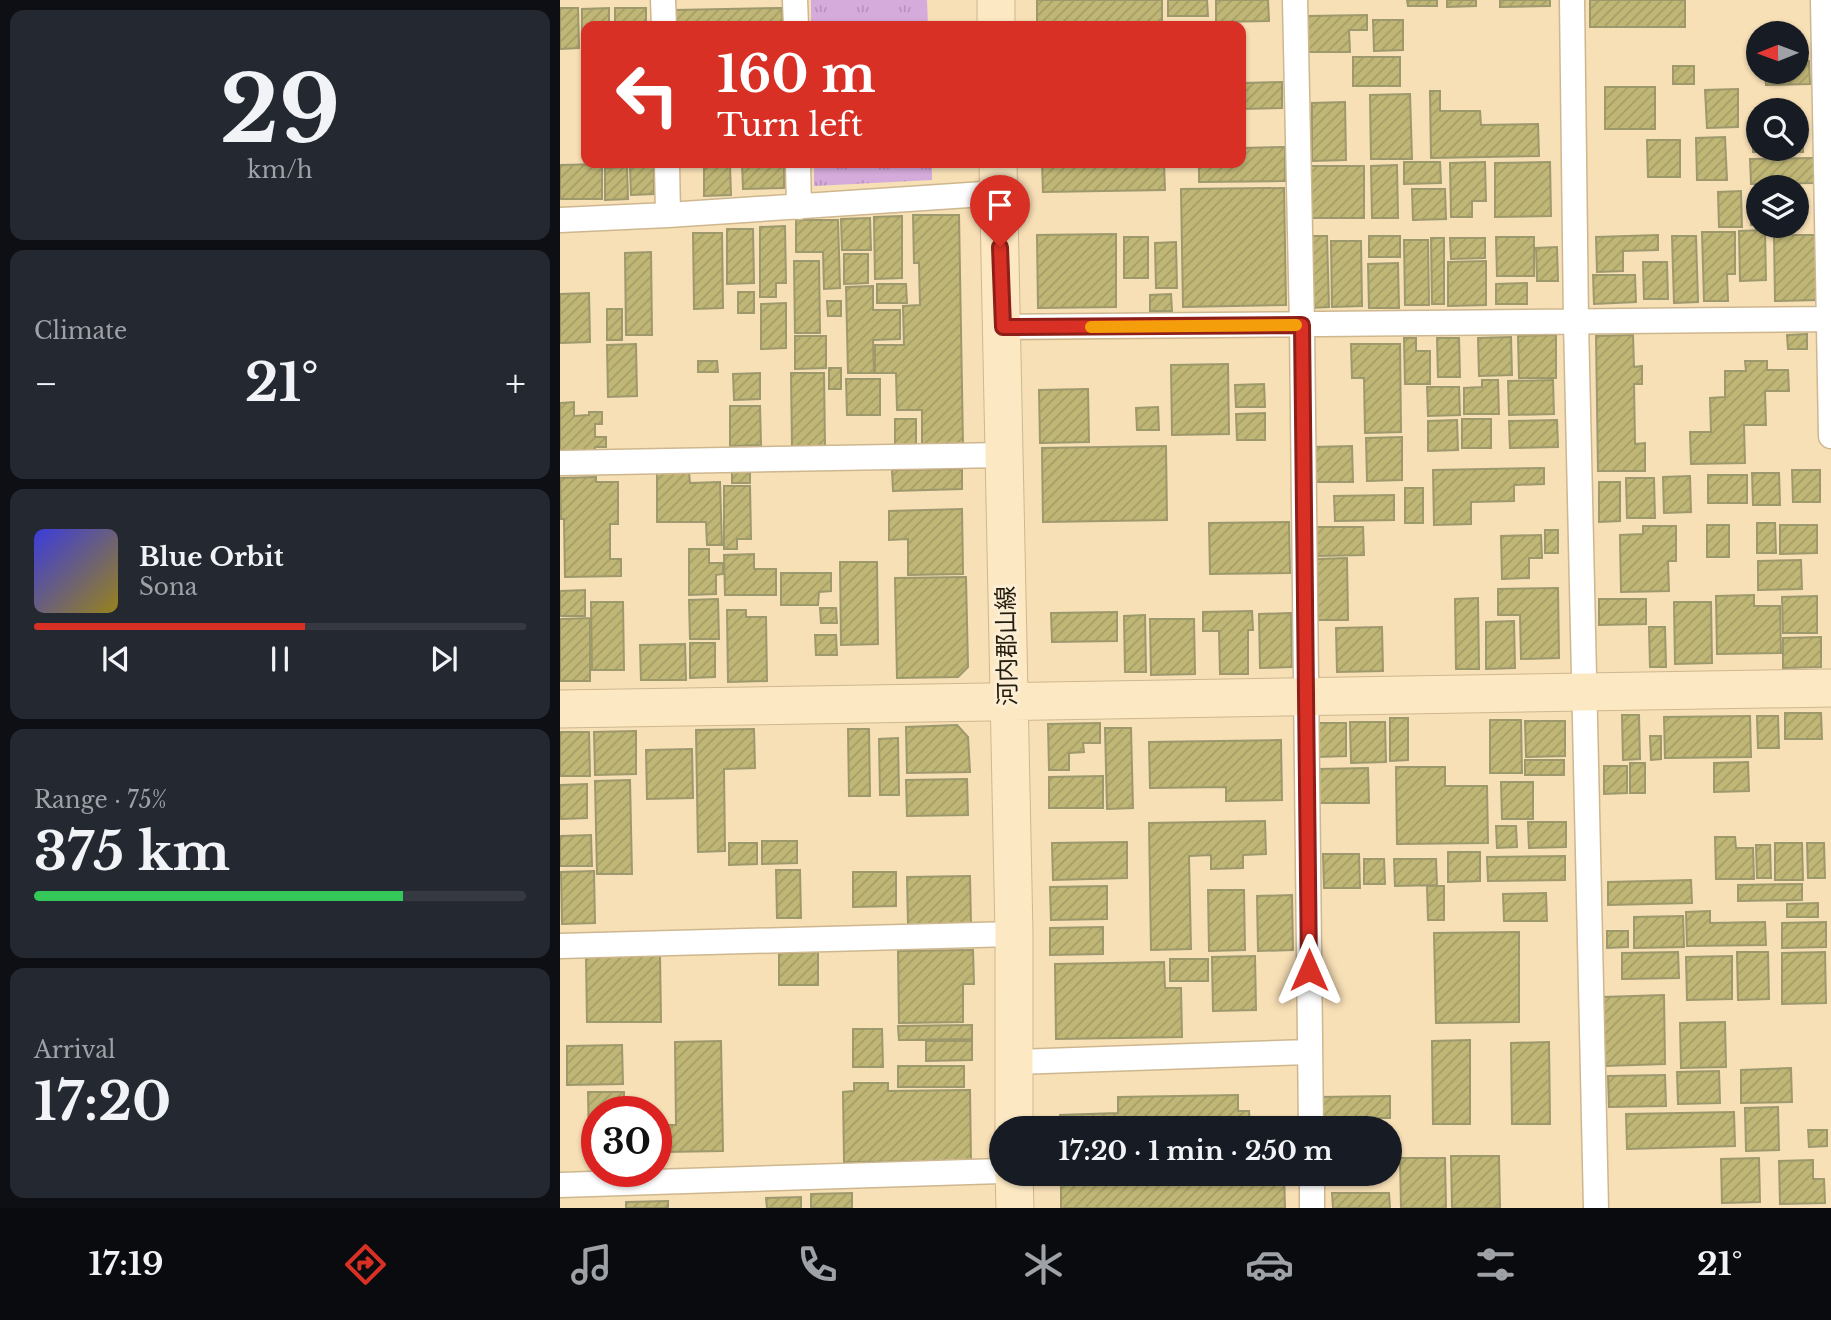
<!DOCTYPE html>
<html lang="en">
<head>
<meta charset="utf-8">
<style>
	body { margin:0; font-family:"Libre Baskerville","Noto Sans JP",serif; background:#242831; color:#f1f3f6; height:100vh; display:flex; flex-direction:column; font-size:26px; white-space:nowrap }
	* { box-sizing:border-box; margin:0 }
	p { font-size:23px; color:#9ea1a6 }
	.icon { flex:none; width:38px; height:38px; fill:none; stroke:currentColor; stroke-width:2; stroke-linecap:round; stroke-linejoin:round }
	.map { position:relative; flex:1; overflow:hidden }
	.drawer { display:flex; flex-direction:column; gap:10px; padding:10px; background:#0d0f14; width:560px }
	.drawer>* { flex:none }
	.guide { position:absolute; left:21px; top:21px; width:665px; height:147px; border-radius:14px; box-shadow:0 2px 5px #0004; background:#d93025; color:#fff; overflow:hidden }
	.needle { width:46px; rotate:269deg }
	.fabs { position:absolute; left:1186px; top:21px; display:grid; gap:14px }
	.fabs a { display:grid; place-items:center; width:63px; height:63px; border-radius:50%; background:#171b24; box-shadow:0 2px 5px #0004; font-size:35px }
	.speed { position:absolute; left:21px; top:1096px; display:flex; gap:14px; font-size:35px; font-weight:700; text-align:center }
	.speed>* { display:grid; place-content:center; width:91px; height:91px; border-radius:50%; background:#171b24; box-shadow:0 2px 5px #0004; line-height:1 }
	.speed .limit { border:10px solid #d22; background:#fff; color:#111 }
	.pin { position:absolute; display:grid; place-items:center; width:60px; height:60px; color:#fff; margin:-72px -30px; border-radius:50% 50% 50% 0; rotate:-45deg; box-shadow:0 0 7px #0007 }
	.pin .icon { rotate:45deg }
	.me { position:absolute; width:77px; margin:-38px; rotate:0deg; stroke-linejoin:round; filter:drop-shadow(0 0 5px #0008) }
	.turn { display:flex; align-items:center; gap:24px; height:147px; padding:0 21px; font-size:32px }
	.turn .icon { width:91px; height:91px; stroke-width:2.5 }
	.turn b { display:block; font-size:49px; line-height:60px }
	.big { font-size:52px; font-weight:700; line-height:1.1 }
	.drawer .tile { flex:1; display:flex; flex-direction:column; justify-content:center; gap:10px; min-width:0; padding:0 24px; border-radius:14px; background:#242831 }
	.drawer .dial { align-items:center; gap:0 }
	.dial b { font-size:91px; line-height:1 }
	.song { display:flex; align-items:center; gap:21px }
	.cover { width:84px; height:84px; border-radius:10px; background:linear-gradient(135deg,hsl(240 70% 55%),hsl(50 70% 35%)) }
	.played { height:7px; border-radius:4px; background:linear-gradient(90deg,#d93025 55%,#363941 55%) }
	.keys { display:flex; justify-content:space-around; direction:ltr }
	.heat { display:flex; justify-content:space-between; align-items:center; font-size:38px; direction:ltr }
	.charge { height:10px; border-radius:5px; background:linear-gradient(90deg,#34c759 75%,#363941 0) }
	.trip { position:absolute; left:429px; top:1116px; width:413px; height:70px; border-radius:35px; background:#171b24; box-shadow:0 2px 5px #0004; font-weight:700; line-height:70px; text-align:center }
	.tab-bar { display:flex; height:112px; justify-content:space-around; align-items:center; background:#090b0e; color:#9ea1a6 }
	.tab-bar .icon { width:49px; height:49px }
	.tab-bar .current { color:#d93025 }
	.tab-bar b { font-size:32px; color:#f1f3f6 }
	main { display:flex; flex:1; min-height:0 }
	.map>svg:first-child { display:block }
	.park { fill:url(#park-tufts) }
	.building { fill:url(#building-hatch); stroke:#9e986d; stroke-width:2 }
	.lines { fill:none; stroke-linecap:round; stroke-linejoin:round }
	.street-casing { stroke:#ceb78f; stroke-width:27 }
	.secondary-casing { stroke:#ceb78f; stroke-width:39 }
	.street { stroke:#fff; stroke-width:24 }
	.secondary { stroke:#fce9c3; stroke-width:37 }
	.route-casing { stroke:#8d1f18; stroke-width:18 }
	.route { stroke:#d93025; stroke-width:12 }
	.slow { stroke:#f59e0b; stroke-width:12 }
	.labels { text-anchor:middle; stroke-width:6; stroke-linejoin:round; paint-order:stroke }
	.street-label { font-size:24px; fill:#241c0c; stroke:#fceed5 }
</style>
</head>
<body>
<main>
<section class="drawer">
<div class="tile dial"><b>29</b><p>km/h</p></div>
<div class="tile"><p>Climate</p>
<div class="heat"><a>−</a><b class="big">21°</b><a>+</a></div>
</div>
<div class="tile">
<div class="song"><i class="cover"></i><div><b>Blue Orbit</b><p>Sona</p></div></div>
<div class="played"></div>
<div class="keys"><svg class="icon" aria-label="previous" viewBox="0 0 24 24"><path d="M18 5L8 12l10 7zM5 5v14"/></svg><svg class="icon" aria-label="pause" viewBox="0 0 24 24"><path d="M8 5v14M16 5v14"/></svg><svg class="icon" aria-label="next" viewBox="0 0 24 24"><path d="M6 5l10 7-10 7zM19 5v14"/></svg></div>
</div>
<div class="tile"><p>Range · 75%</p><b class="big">375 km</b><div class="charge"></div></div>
<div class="tile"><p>Arrival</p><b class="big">17:20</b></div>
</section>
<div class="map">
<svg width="1271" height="1208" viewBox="0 0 1271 1208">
	<defs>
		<pattern id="park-tufts" width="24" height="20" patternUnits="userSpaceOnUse" patternTransform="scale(1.75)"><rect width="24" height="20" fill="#d5abdc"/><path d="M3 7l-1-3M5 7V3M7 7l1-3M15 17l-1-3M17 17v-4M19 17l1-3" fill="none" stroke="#b793bc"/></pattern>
		<pattern id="building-hatch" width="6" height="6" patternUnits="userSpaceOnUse" patternTransform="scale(1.75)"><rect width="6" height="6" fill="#c0b776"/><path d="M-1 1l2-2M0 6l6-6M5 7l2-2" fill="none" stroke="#a59d65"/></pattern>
	</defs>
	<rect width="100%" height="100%" fill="#f7dfb6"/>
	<path class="park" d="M251 0H367L368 26H251Z
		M254 163H372V180L254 186Z"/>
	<path class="building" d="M477 0H602V26H477Z
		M608 0H647L648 16H608Z
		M656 0H708L709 21 656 22Z
		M847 0H877V6H848Z
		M887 0H916V6L887 7Z
		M940 0H990V6L940 7Z
		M1030 0H1125V27H1030Z
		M0 8H18L19 48 0 49Z
		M49 8V26H26V60H22V9Z
		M55 8H86V26H55Z
		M222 8 223 26H115V10Z
		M807 15V30H789L790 52H747V16Z
		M813 20H843V50L814 51Z
		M793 57H840V86H793Z
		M1237 61H1249L1250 84 1206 85 1205 72H1237Z
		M1113 66H1134V84H1113Z
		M722 82V108L681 109V83Z
		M1045 87H1095V129H1045Z
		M1178 89V127L1147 128 1145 90Z
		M870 91H880V111H920L921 125 978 124 979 156 871 158Z
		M850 94 852 159H811L810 95Z
		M785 102 786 160 752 161V103Z
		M1242 112 1243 152H1193V114H1199V149H1237V113Z
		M1165 137 1167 180H1137L1136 138Z
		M1087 140H1120V177H1088Z
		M725 147V181L639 182V163H681V148Z
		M1254 158V183L1191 184 1190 159Z
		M844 162H880L881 183 844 184Z
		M925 162 926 201H912V217H891L890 163Z
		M990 162 991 216 935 217V163Z
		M182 163H224V188L183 189Z
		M482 163H604L605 190 483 192Z
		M42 164V199H0V165Z
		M144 165H170L171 195 144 196Z
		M837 165 838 218H812L811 166Z
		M70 166H94V194L71 195Z
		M751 166H804V218H752Z
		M67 167 68 199 45 200V168Z
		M724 188 726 305 623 307 621 189Z
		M852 189H885L886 219 853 220Z
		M1181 191 1182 227H1159L1158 192Z
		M1190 199H1199V225H1191Z
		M353 215H399L403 446 362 447V410H337L336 373H315V345H344L343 306 360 305 359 263H354Z
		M342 216V278L315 279 314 217Z
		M310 218 311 250H282L281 219Z
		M236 220H278L280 288 264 289 263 252H236Z
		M225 226 226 283H216V297H200V227Z
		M167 229H193L194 283 167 284Z
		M1205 230 1206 280 1180 281 1179 231Z
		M1142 232H1175V274H1167L1168 301H1144Z
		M133 233H162L163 308 134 309Z
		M556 234V307L478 308 477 235Z
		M1098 235V250L1063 251V271L1037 272 1036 237Z
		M1214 235H1257L1258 300 1215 301Z
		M747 236H767L769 307 748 308Z
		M809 236H840V257H809Z
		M1112 236H1136L1138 302 1114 303Z
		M564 237H588V278H564Z
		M936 237H974V276H937Z
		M871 238H884V304H872Z
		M890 238H925V258L891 259Z
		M844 240H868L869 305H845Z
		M771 241H801L802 306 772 307Z
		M616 242 617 288H596L595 243Z
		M997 247 998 281H977L976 248Z
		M91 252 92 335H66L65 253Z
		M284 254H308V283L284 284Z
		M234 261H259L260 333H235Z
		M926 261V305L888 306V262Z
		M1083 262H1107L1108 299H1084Z
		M838 263 839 308H809L808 264Z
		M1033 275H1075L1076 302 1034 304Z
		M967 283V304H936V284Z
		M317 284H346L347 303H317Z
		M313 286V310H340V339L313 340 314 373H288L286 287Z
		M178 292H194V313H178Z
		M29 293 30 342 0 343V294Z
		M611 294 612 311H590V295Z
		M267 301H281V316H268Z
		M226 303V348L201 349V304Z
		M47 309H62V340H47Z
		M1247 334V349H1228L1227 335Z
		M996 335V378H959L958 336Z
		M1073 335 1074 367 1082 366V384H1074L1075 444 1085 443V471H1038L1036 336Z
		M235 336H266V368L235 369Z
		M951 337 952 375 919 376 918 338Z
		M844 338H856V351H870V384H845Z
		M877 338H899L900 377H878Z
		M76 344 77 396 48 397 47 345Z
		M791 344H840L841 432 805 433 804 378H792Z
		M138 361H157L158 372H138Z
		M1185 361H1207V370H1228L1229 391H1205L1206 425H1184L1185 463 1131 464 1130 432H1151L1150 398 1165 397V371H1186Z
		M668 364 669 434 612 435 611 365Z
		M269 368H281V389H269Z
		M200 373V399L174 400 173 374Z
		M231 373H264L265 446H232Z
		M286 379H320V415H287Z
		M922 380H938L939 414H904V388L922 387Z
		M993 380 994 414 949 415 948 381Z
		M704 384 705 407H676L675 385Z
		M867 387H899L900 415 868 416Z
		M528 389 529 442 480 443 479 390Z
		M14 402V416L29 415V412H42V424H35V437H46V447H35V450L0 451V403Z
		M170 406H200L201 445 170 446Z
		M598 407 599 430H577L576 408Z
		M705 413V440H677L676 414Z
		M335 419H356V446H335Z
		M902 419H931V448H902Z
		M897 420 898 450 868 451V421Z
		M997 420 998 447 950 448 949 421Z
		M842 437V480L807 481 806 438Z
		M606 446 607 520 483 522 482 448Z
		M792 446 793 482H753L752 447Z
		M172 468H190V483H172Z
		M984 468V484L954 485V501L911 502V524L874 525 873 470Z
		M402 469V489L333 491 332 470Z
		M1232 470H1260V502H1233Z
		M97 472H129L130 483 160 482 162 545H147L146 522H97Z
		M1192 473H1219L1220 505H1193Z
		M1148 475H1187V503H1148Z
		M1130 476 1131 512 1104 513 1103 477Z
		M36 477V482H58V524H50V559H61V576L5 577 4 519H1L0 478Z
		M1066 478H1094L1095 518H1067Z
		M1039 482H1060V521L1039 522Z
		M164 486H190L191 539H177V549H164Z
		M845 488H863V523H845Z
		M834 495V520L775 521 774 496Z
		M402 509 403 574 348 575V539L329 540V511Z
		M729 522 730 573 650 574 649 523Z
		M1197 523H1215L1216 553H1197Z
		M1147 525H1169V557H1147Z
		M1220 525H1257V553L1220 554Z
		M1083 526H1116V561H1108L1109 591 1061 592 1060 535 1083 534Z
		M757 527H803L804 555 757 556Z
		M985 530H998V553H985Z
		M981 535 982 558H969V578L942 579 941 536Z
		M129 549H149V563H163V574L156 575V594L129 595Z
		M194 554V569H216V595H165L164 555Z
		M787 558 788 620H758L757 559Z
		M1241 560 1242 589 1198 590V561Z
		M280 562H317L318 644 281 645Z
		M221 573H271V591L259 592 258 605H221Z
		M406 577 408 667 398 677 337 678 335 578Z
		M998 588 999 658 961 659 960 615H938V589Z
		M25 590V616H0V591Z
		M1194 595V606H1220L1221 653 1157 654 1156 596Z
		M1257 596V633H1223L1222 597Z
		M918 598 919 669H896L895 599Z
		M158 599 159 639H130L129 600Z
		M1039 599H1086V624L1039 625Z
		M31 602H63L64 670H32Z
		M1114 602H1151L1152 663 1115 664Z
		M260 608H276L277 623H261Z
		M167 610H186V617H206L207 681 168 682Z
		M692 611 693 630H688V674H660L659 631H643V612Z
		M557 612V641L492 642 491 613Z
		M731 613 732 667 700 668 699 614Z
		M585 615 586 672H565L564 616Z
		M30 618V681H0V619Z
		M590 619H634L635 674 591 675Z
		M954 621 955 668 926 669V622Z
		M822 627 823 671 777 672 776 628Z
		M1089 627H1105L1106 667H1090Z
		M255 635H276L277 655H256Z
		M1261 637V667L1223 668V638Z
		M130 643H155V677L130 678Z
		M125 644 126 680H81L80 645Z
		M1225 713H1261L1262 739H1225Z
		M1062 715H1079L1080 759 1063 760Z
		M1190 716 1191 757 1105 758 1104 717Z
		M1197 716H1218L1219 748H1198Z
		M830 718H848V760L830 761Z
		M930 720H961L962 773H930Z
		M965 721H1005V756L966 757Z
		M790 722H825L826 762 791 763Z
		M540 723V743H523L524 752 509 753V770H489L488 724Z
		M757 723H786V756L758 757Z
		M397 725 408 737 410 772 347 773 346 727Z
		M545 728H571L573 808 547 809Z
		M194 729 195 768 164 769 165 851 138 852 136 730Z
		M288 729H309L310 796H289Z
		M76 731V774L35 775 34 732Z
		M0 732H29L30 776H0Z
		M1090 736H1101V759L1091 760Z
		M338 738 339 795H320L319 739Z
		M721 740 722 800 666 801V787L590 788 589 742Z
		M132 749 133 798 87 799 86 750Z
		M965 760H1004V775H965Z
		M1188 762 1189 791 1154 792V763Z
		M1070 763H1085V793H1070Z
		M1044 766H1067V793L1044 794Z
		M836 767H885V786H927L928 843 837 844Z
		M808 768 809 803H759L758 769Z
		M543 776V808H489V777Z
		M407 779 408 815 347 816 346 780Z
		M70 780 72 874H37L35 781Z
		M941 782H973V819H942Z
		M27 784V818L0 819V785Z
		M705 821 706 854 683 855V868L651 869V855L629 856 631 949 591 950 589 823Z
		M968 822H1006V847L969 848Z
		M936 826H956L957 847 937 848Z
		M31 835 32 866H0V836Z
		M1155 837H1175L1176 848H1193L1194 879H1156Z
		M202 841H237V863L202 864Z
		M567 842V878L493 880 492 843Z
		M169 843H197V864L169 865Z
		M1215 843H1242L1243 880H1215Z
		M1247 843H1264L1265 878H1248Z
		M1196 845H1210L1211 878H1197Z
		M888 852H920V881L888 882Z
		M763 854H799L800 888H764Z
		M1005 856V880L928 881 927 857Z
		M804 859H824L825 884H804Z
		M834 859H876L877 885 835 886Z
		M216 870H240L241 918H217Z
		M34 871 35 923 2 924 1 872Z
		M293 872H336V906L293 907Z
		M410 876 411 925 348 926 347 877Z
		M1131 880 1132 903 1048 905V882Z
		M1242 884V900L1178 901V885Z
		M547 886V919L491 920 490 887Z
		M867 886H884V920H868Z
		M648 890H684L685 950 649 951Z
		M986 893 987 921H944L943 894Z
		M732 895 733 950 698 951 697 896Z
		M1258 903V917H1227V904Z
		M1150 911V923L1205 922 1206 945 1127 946 1126 912Z
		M1123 916 1124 947 1074 948V917Z
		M1266 922V947L1222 948V923Z
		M543 927V954L490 955V928Z
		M1047 931H1068V947L1047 948Z
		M959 932V1022L876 1023 874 933Z
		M413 950 414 984H403V1022L339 1023 338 951Z
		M258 952V985H219V953Z
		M1118 952 1119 978 1062 979V953Z
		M1177 952H1208L1209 999 1178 1000Z
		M1265 952 1266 1003 1222 1004V953Z
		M100 955 101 1022H27L26 956Z
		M695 956 696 1010 653 1011 652 957Z
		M1172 956V999L1127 1000 1126 957Z
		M610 959H648V981H610Z
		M604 962 605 988H621L622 1037 496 1039 495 964Z
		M1104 995 1105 1064 1045 1066 1043 997Z
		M1165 1022 1166 1067 1121 1068 1120 1023Z
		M412 1025V1039L339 1040 338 1026Z
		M293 1029H322L323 1067H293Z
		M910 1040V1124H873L872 1041Z
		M161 1041 163 1151 103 1152V1125H116L115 1042Z
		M366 1041H412V1060L366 1061Z
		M989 1042 990 1124H952L951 1043Z
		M62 1045 63 1084 7 1085V1046Z
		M338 1066H404V1087H338Z
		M1231 1068 1232 1102 1181 1103V1070Z
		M1159 1071 1160 1103 1118 1104 1117 1072Z
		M1105 1075 1106 1106 1049 1107 1048 1076Z
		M294 1083H328V1091L410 1090 411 1161 284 1162 283 1092 294 1091Z
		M28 1092H64V1111H37V1149H29Z
		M678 1095V1111H689L690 1129H500V1115L558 1113V1097Z
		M830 1096V1118H818V1129H773V1119H760V1097Z
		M1218 1107 1219 1150 1186 1151 1185 1108Z
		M1174 1112 1175 1146 1067 1149 1066 1114Z
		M1248 1130H1267V1146L1249 1147Z
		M891 1156H939L940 1208H892Z
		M840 1158H885L886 1208H841Z
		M1199 1158 1200 1202 1162 1203 1161 1159Z
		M1253 1160V1179H1264L1265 1203 1220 1204 1219 1161Z
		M501 1174H724L725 1208H501Z
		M292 1193V1208H251V1194Z
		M772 1193H829L830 1208H773Z
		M241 1197V1208H207L206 1198Z
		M108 1201V1208H66V1202Z"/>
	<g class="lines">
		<defs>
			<path id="street" d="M103 0 104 26
				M235 0 236 26
				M735 0 742 325 751 1129
				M1012 0 1016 321 1036 1208
				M1263 0 1271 436
				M107 163 108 215
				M238 163 239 207
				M0 220 108 215 439 193
				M443 327 1271 319
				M0 463 444 455
				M0 946 454 934
				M455 1062 749 1052
				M752 1174V1208
				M0 1185 441 1171"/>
			<path id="secondary" d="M436 0V26
				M438 163 454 934V1129
				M0 709 1271 688
				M454 1174 455 1208"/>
		</defs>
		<use href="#street" class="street-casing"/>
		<use href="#secondary" class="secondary-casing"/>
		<use href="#street" class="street"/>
		<use href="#secondary" class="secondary"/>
	</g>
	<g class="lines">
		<defs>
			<path id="route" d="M440 247 443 327 742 325 749 970"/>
		</defs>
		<use href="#route" class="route-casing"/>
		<use href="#route" class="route"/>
		<path class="slow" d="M531 327 736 325"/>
	</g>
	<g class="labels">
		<g class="street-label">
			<text transform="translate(447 646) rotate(-91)" y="8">河内郡山線</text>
		</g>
	</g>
</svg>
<div class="fabs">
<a><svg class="needle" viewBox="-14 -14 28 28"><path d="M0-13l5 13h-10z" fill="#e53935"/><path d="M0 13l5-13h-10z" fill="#9ea1a6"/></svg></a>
<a><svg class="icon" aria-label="search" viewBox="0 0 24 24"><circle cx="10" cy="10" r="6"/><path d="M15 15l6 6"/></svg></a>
<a><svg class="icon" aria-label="layers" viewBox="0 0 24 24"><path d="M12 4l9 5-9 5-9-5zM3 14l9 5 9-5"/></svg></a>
</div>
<div class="speed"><div class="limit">30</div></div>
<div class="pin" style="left:440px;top:247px;background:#d93025"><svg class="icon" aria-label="arrive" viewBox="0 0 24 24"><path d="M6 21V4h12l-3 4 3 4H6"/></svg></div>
<svg class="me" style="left:749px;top:970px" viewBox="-20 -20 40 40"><path d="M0-17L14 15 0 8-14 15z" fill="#d93025" stroke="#fff" stroke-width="4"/></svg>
<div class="trip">17:20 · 1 min · 250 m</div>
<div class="guide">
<div class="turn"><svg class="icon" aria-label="left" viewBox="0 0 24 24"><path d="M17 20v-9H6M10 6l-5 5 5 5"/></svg><div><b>160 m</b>Turn left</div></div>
</div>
</div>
</main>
<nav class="tab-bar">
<b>17:19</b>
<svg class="icon current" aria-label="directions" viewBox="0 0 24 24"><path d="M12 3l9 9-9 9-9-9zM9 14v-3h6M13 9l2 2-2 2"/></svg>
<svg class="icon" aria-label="music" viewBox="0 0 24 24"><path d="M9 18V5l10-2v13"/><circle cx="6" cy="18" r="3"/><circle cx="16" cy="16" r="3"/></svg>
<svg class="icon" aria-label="phone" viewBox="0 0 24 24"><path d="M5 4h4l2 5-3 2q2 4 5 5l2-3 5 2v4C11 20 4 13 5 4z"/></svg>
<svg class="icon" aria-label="climate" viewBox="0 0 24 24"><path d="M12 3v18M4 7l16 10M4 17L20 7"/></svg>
<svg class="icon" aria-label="car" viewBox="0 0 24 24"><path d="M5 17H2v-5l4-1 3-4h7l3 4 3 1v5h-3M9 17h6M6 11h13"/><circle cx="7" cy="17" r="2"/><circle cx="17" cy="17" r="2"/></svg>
<svg class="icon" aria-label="filters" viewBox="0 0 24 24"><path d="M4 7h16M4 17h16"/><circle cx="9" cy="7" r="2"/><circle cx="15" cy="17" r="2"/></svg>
<b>21°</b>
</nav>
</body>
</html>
